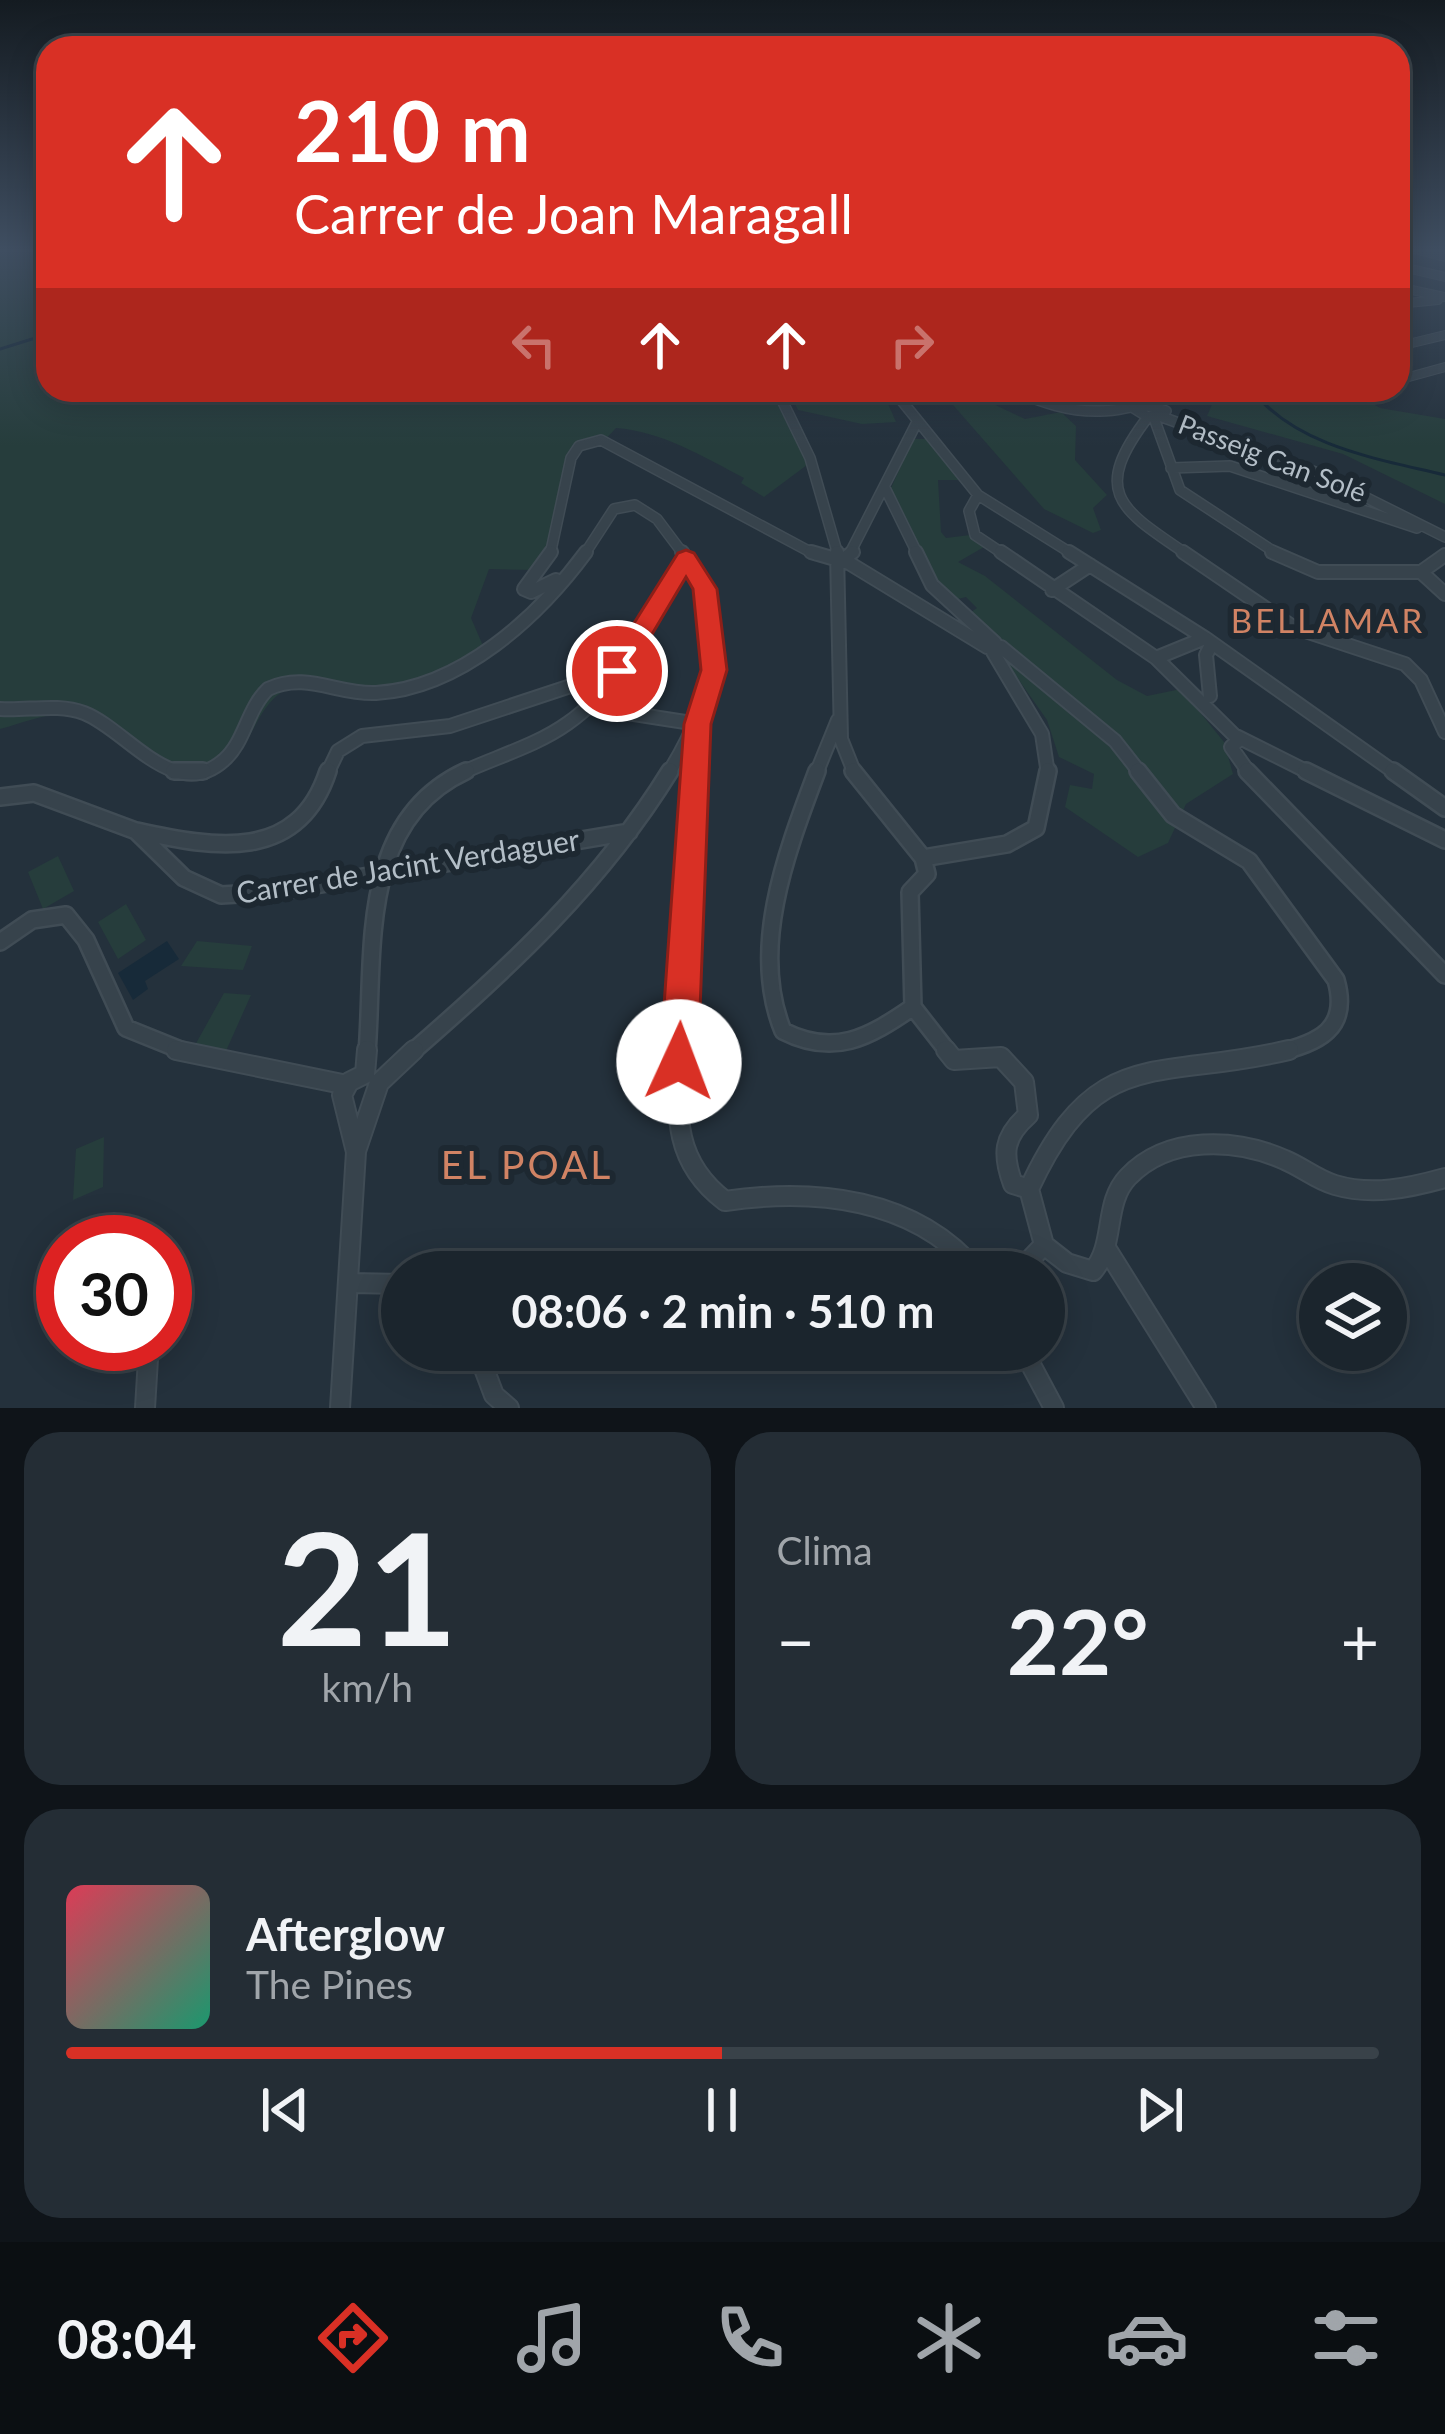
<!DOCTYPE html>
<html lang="es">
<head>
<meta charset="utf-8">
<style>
	body { margin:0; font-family:Lato,sans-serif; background:#242d35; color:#f1f3f6; height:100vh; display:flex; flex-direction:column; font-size:45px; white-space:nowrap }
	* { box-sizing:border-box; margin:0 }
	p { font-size:39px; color:#a0a5aa }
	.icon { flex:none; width:66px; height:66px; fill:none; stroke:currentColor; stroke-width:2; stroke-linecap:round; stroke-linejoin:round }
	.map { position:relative; height:1408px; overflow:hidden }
	.sheet { display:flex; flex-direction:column; gap:24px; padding:24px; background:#0f1419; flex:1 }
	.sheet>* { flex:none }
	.guide { position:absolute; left:36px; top:36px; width:1374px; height:366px; border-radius:36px; box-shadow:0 6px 30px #0003,0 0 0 3px #394249; background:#d93025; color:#fff; overflow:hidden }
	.controls { position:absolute; left:1299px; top:1263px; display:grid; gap:24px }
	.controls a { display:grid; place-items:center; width:108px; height:108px; border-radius:50%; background:#1b252d; box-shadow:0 6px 30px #0003,0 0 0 3px #394249; font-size:60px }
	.speed { position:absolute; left:36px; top:1215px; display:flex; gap:24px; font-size:60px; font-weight:700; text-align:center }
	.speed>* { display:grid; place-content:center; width:156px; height:156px; border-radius:50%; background:#1b252d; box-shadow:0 6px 30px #0003,0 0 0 3px #394249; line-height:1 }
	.speed .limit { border:18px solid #d22; background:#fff; color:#111 }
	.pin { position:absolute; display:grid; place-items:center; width:102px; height:102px; color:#fff; margin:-51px; border:6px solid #fff; border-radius:50%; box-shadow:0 3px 12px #0007 }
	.me { position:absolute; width:132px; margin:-66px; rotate:2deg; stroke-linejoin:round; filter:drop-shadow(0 0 9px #0008) }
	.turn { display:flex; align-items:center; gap:42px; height:252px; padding:0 60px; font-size:54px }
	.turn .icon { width:156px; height:156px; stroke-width:2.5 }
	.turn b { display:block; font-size:84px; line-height:102px }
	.lanes { display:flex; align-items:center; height:114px; padding:0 60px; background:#0003; justify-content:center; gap:60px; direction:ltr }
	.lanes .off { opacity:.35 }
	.big { font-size:90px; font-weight:700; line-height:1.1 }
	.sheet .widget { flex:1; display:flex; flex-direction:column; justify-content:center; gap:18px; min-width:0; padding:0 42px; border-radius:36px; background:#242d35 }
	.sheet .dial { align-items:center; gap:0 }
	.dial b { font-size:156px; line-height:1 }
	.song { display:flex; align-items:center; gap:36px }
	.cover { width:144px; height:144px; border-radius:18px; background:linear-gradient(135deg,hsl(350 70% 55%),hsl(160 70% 35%)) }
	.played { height:12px; border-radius:6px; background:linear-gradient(90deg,#d93025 50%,#394249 50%) }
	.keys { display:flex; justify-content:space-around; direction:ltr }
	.heat { display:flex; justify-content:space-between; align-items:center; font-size:66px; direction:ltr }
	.sheet .tiles { flex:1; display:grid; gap:24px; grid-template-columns:1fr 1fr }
	.widget:last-child { grid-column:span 2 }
	.trip { position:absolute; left:381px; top:1251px; width:684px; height:120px; border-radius:60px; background:#1b252d; box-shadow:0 6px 30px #0003,0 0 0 3px #394249; font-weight:700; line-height:120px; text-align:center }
	.menu { display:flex; height:192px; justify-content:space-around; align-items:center; background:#0b0f12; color:#a0a5aa }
	.menu .icon { width:84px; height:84px }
	.menu .current { color:#d93025 }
	.menu b { font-size:54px; color:#f1f3f6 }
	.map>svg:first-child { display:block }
	.green { fill:#263d3c }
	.water { fill:#172a39 }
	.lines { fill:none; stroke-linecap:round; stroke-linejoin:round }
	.stream { stroke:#172a39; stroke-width:3 }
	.minor-far4-casing { stroke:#404c55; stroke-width:10 }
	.minor-far3-casing { stroke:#404c55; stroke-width:12 }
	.minor-far2-casing { stroke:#404c55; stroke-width:16 }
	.minor-far1-casing { stroke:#404c55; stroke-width:20 }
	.minor-casing { stroke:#404c55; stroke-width:22 }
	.minor-far4 { stroke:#37434c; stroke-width:8 }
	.minor-far3 { stroke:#37434c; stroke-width:9 }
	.minor-far2 { stroke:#37434c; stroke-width:12 }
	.minor-far1 { stroke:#37434c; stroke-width:15 }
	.minor { stroke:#37434c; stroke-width:18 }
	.route { fill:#d93025; stroke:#8d1f18; stroke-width:3 }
	.labels { text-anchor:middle; stroke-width:12; stroke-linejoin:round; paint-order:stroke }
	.far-street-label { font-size:27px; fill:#b3bec7; stroke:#1d2831 }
	.street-label { font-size:30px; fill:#b3bec7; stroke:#1d2831 }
	.neighbourhood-label { font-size:33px; letter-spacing:3px; fill:#d18364; stroke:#1d2831 }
	.near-neighbourhood-label { font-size:39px; letter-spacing:3px; fill:#d18364; stroke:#1d2831 }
</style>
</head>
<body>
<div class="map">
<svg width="1445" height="1408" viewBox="0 0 1445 1408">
	<rect width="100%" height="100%" fill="#24313c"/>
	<path class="green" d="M0 249H48V390H704L712 397 775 395 811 462 764 497 741 483 744 478C704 457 661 431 616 428L602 443 578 452 561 476 551 548 534 570 489 569 471 618 487 655 370 699 293 686C251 703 256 754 214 773 151 802 126 725 74 715 50 711 23 723 0 729Z
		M788 390 843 395 882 390 896 422 862 424 798 410Z
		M906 390H964L1025 419 1061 412 1076 426 1075 460 1107 495 1093 508 1101 530 1093 533 1044 509 946 397Z
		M1231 390H1350L1380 408 1445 419V504L1343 454 1207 416 1213 402Z
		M913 439H928L965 480H938L941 532 946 538 970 535 984 547 958 562 985 576 1117 680 1147 696 1181 689 1224 742 1233 774 1186 804 1168 843 1138 857 1065 807 1070 785 1092 789 1094 774 1059 757 1047 720 971 612 977 608 966 597 954 600C919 571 907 528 891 488Z
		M58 856 74 891 43 909 28 872Z
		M126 904 146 940 118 959 98 922Z
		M197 941 252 946 243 970 181 966Z
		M224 993 251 995 226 1051 194 1047Z
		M104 1137 103 1187 73 1200 76 1149Z"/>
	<path class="water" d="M167 941 179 959 145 981 148 989 133 1000 118 973Z"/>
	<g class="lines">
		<path class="stream" d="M0 349 48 334
			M1252 390C1296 447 1379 459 1445 475"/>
		<defs>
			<path id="minor-far4" d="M1415 249 1445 257
				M1398 266 1445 277
				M1398 287 1445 297
				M1398 304 1438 300
				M1398 359 1408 344 1445 335
				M1398 380 1445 367"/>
			<path id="minor-far3" d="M777 390 810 458 838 555
				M893 390 978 495 1074 555
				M1013 390C1041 402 1069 412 1100 411 1131 411 1134 399 1166 411L1148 417 1132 407
				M1115 390 1136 402
				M1149 402 1168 390
				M1148 417C1090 493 1120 509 1188 555
				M1162 417 1315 472 1445 537
				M1154 418 1180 490 1279 555
				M1171 468 1230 466 1417 528
				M885 488 918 555
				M978 495 969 511 975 535 1005 555
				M550 555 571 458 579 446 601 440 816 555
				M584 555 614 509 635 505 657 519 684 555
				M849 555 917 422"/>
			<path id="minor-far2" d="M551 552 524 589 531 592 556 580
				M811 552 849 563 987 647
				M837 552 841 739 855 774
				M916 552 932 585 995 643
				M1001 552 1156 658 1234 735 1312 774
				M1069 552 1205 638 1397 774
				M1183 552 1293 627 1405 664 1421 680 1445 732
				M1272 552 1318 572H1421L1445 594
				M841 561 853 552
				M1421 572 1445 555
				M1052 590 1090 565
				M1001 647 1115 741 1141 774
				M993 652 1042 734 1048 774
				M1156 658 1205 638
				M1210 696 1206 655 1212 643
				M589 707 698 724
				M0 709C27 711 58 703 84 713 126 729 175 804 224 760 245 742 247 709 268 689 306 671 338 695 376 693 461 688 538 617 586 552
				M1240 739 1231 747 1250 774
				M327 774 338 751 362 736 450 726 616 671
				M459 774C495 757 536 746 568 723 624 684 652 614 686 558
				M668 774C714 700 732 630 682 552
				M694 774 697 726
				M816 774 838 720"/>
			<path id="minor-far1" d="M174 771H203
				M817 771C787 851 749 948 783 1031 834 1057 868 1038 913 1007
				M853 771 923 858
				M1138 771 1173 815 1249 861 1336 980C1350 1029 1319 1043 1276 1053
				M1247 771 1445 975
				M1306 771 1445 840
				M1393 771 1445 808
				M0 797 34 793 136 831 184 878 221 895 274 892 629 832
				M137 831C215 848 298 863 328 771
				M923 858 927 874 910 892 913 1007 949 1053
				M923 858 1007 844 1036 828 1048 771
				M0 942 32 920 66 915 86 940 126 1028 188 1053
				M367 1053C375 952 357 821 466 771
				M411 1053C509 968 601 883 670 771
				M680 1053 695 771"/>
			<path id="minor" d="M176 1050 347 1085
				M680 1050C677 1111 671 1160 725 1201 814 1188 915 1197 977 1272
				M946 1050 954 1060 1001 1057 1024 1082 1028 1115C1003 1137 1002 1154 1013 1184L1029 1189
				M365 1074 367 1050
				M379 1083 414 1050
				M356 1151 379 1083
				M1029 1189C1097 1042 1156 1082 1289 1050
				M1044 1245 1067 1263 1093 1271C1116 1244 1103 1203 1128 1177 1168 1135 1236 1138 1285 1160 1302 1167 1317 1180 1335 1185 1372 1196 1409 1188 1445 1178
				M1106 1248 1206 1408
				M1018 1272 1044 1245 1029 1189
				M352 1283 402 1284
				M477 1350 494 1395 509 1408
				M1023 1350 1054 1408
				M145 1408 148 1359
				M340 1408 356 1152 342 1095 349 1082 365 1074"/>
		</defs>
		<use href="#minor-far4" class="minor-far4-casing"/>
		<use href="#minor-far3" class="minor-far3-casing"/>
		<use href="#minor-far2" class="minor-far2-casing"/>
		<use href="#minor-far1" class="minor-far1-casing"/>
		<use href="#minor" class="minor-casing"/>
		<use href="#minor-far4" class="minor-far4"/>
		<use href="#minor-far3" class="minor-far3"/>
		<use href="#minor-far2" class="minor-far2"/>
		<use href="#minor-far1" class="minor-far1"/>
		<use href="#minor" class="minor"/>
	</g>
	<linearGradient id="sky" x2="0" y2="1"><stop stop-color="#141b21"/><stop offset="0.56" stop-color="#3f4e61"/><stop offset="1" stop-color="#3f4e61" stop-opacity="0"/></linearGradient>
	<rect width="1445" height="446" fill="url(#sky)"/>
	<path class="route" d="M686 550 694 553 717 589 727 670 711 724 698 1062 693 1075 679 1081 666 1075 660 1062 684 724 701 670 693 589 686 577 626 678H607L604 671 678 553Z"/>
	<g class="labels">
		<g class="far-street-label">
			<text transform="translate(1272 459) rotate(21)" y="9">Passeig Can Solé</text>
		</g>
		<g class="street-label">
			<text transform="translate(408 867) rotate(-9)" y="10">Carrer de Jacint Verdaguer</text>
		</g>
		<g class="neighbourhood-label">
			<text x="1328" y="633">BELLAMAR</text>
		</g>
		<g class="near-neighbourhood-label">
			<text x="527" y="1179">EL POAL</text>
		</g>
	</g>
</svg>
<div class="controls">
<a><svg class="icon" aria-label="layers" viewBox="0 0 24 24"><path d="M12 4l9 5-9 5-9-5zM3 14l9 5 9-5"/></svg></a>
</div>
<div class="speed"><div class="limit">30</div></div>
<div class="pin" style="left:617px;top:671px;background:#d93025"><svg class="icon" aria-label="arrive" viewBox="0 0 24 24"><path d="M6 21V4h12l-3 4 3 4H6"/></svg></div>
<svg class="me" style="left:679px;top:1062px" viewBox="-20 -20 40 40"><circle r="19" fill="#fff"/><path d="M0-13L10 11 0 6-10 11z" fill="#d93025"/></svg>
<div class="trip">08:06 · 2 min · 510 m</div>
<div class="guide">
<div class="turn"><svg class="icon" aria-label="ahead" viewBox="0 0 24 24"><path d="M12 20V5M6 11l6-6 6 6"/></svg><div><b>210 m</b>Carrer de Joan Maragall</div></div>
<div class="lanes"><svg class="icon off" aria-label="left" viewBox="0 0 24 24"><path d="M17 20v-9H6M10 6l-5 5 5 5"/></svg><svg class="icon" aria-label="ahead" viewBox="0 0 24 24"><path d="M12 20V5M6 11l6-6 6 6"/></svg><svg class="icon" aria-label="ahead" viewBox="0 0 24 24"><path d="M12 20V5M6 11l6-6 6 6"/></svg><svg class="icon off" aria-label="right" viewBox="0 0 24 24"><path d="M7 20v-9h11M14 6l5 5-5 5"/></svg></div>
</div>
</div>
<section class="sheet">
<div class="tiles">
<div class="widget dial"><b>21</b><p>km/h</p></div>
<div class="widget"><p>Clima</p>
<div class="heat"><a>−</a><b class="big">22°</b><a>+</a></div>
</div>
<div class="widget">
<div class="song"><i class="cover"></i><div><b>Afterglow</b><p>The Pines</p></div></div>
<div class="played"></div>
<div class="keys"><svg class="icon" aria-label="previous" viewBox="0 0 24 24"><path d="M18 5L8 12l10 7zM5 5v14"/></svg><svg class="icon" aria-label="pause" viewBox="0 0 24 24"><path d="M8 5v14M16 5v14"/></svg><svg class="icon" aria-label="next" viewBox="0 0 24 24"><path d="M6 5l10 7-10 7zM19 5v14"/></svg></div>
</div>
</div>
</section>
<nav class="menu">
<b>08:04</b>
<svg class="icon current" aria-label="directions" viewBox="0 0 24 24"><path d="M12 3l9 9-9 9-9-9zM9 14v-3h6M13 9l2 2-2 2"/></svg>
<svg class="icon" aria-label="music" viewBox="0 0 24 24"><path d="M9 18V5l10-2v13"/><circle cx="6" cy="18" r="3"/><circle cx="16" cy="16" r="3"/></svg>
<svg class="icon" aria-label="phone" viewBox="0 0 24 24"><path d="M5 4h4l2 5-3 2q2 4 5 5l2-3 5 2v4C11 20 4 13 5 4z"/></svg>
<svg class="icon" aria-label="climate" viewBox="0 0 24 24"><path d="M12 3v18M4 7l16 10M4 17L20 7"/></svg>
<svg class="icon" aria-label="car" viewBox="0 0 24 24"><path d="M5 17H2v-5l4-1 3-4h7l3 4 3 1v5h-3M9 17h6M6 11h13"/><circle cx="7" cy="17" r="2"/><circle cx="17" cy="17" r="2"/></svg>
<svg class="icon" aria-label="filters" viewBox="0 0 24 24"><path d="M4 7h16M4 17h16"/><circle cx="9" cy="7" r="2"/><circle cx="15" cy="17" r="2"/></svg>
</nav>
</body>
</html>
